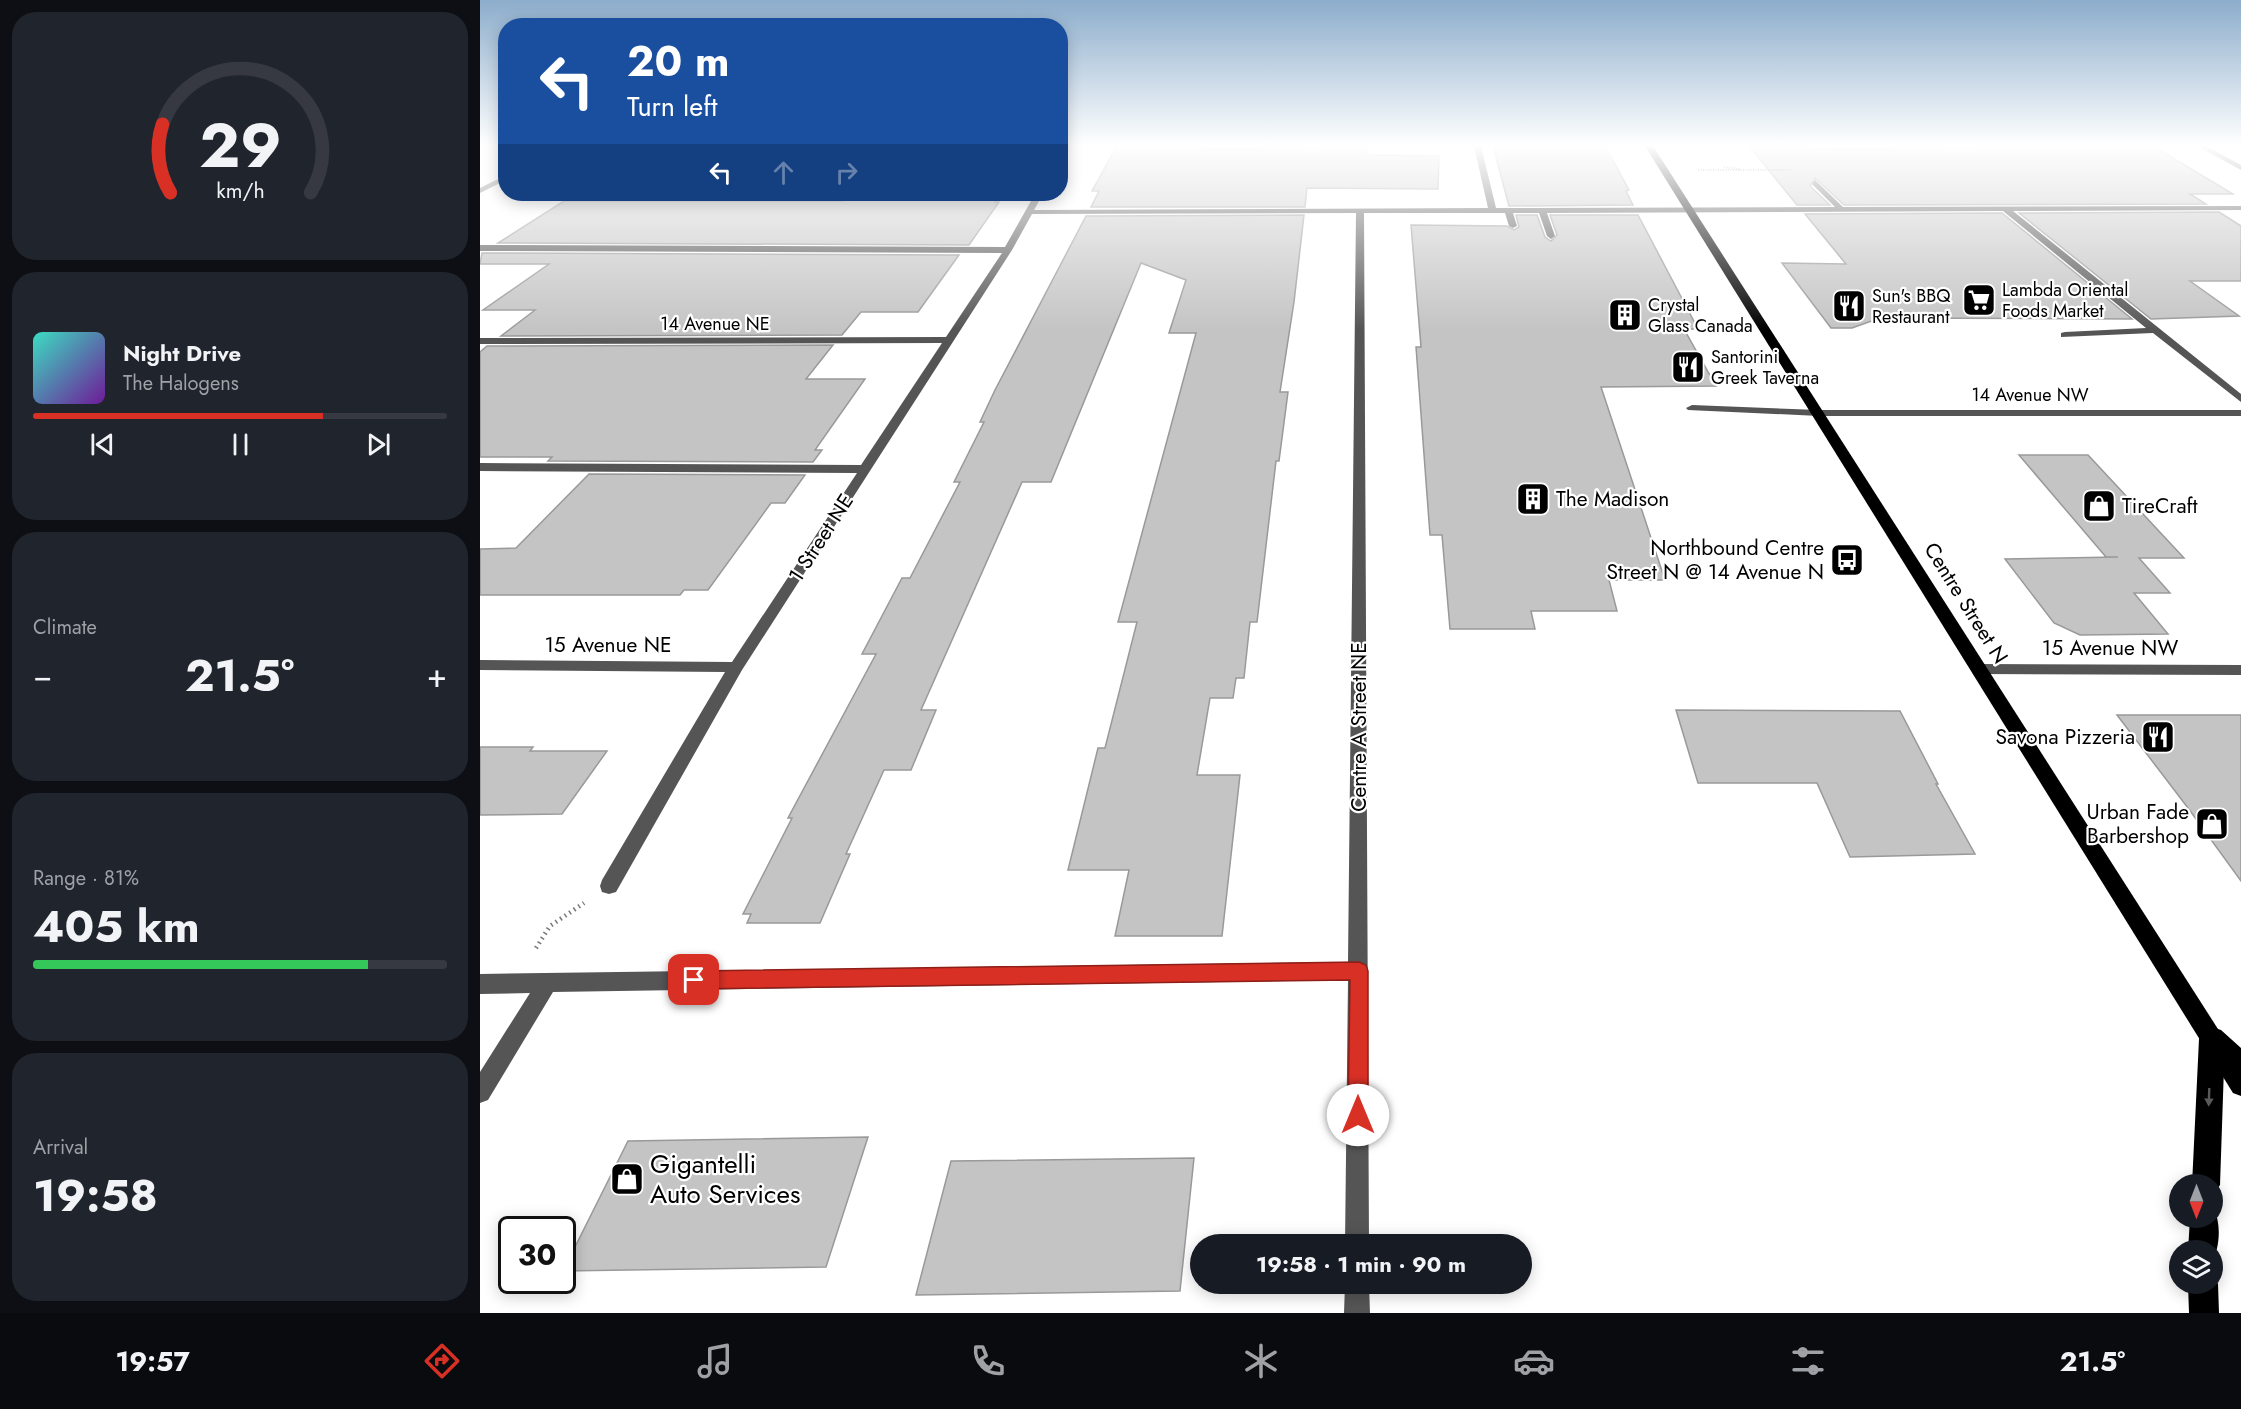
<!DOCTYPE html>
<html lang="en">
<head>
<meta charset="utf-8">
<style>
	body { margin:0; font-family:Jost,sans-serif; background:#20242c; color:#f1f3f6; height:100vh; display:flex; flex-direction:column; font-size:22px; white-space:nowrap }
	* { box-sizing:border-box; margin:0 }
	p { font-size:20px; color:#9ea1a6 }
	.icon { flex:none; width:33px; height:33px; fill:none; stroke:currentColor; stroke-width:2; stroke-linecap:round; stroke-linejoin:round }
	.map { position:relative; flex:1; overflow:hidden }
	.side { display:flex; flex-direction:column; gap:12px; padding:12px; background:#0d0f14; width:480px }
	.side>* { flex:none }
	.top-card { position:absolute; left:18px; top:18px; width:570px; height:183px; border-radius:24px; box-shadow:0 3px 15px #0003; background:#1a4fa0; color:#fff; overflow:hidden }
	.needle { width:39px; rotate:180deg }
	.tools { position:absolute; left:1689px; top:1174px; display:grid; gap:12px }
	.tools a { display:grid; place-items:center; width:54px; height:54px; border-radius:50%; background:#171b24; box-shadow:0 3px 15px #0003; font-size:30px }
	.speed { position:absolute; left:18px; top:1216px; display:flex; gap:12px; font-size:30px; font-weight:700; text-align:center }
	.speed>* { display:grid; place-content:center; width:78px; height:78px; border-radius:50%; background:#171b24; box-shadow:0 3px 15px #0003; line-height:1 }
	.speed .limit { border:3px solid #111; border-radius:9px; background:#fff; color:#111 }
	.pin { position:absolute; display:grid; place-items:center; width:51px; height:51px; color:#fff; margin:-26px; border-radius:12px; box-shadow:0 3px 9px #0006 }
	.me { position:absolute; width:66px; margin:-33px; rotate:0deg; stroke-linejoin:round; filter:drop-shadow(0 0 4px #0008) }
	.turn { display:flex; align-items:center; gap:21px; height:126px; padding:0 30px; font-size:27px }
	.turn .icon { width:78px; height:78px; stroke-width:2.5 }
	.turn b { display:block; font-size:42px; line-height:51px }
	.lanes { display:flex; align-items:center; height:57px; padding:0 30px; background:#0003; justify-content:center; gap:30px; direction:ltr }
	.lanes .off { opacity:.35 }
	.big { font-size:45px; font-weight:700; line-height:1.1 }
	.side .tile { flex:1; display:flex; flex-direction:column; justify-content:center; gap:9px; min-width:0; padding:0 21px; border-radius:24px; background:#20242c }
	.side .dial { align-items:center; gap:0 }
	.dial svg { height:156px; overflow:visible; fill:none; stroke:#363941; stroke-width:7; stroke-linecap:round; text-anchor:middle }
	.dial text { fill:#f1f3f6; stroke:none }
	.song { display:flex; align-items:center; gap:18px }
	.cover { width:72px; height:72px; border-radius:9px; background:linear-gradient(135deg,hsl(170 70% 55%),hsl(280 70% 35%)) }
	.played { height:6px; border-radius:3px; background:linear-gradient(90deg,#d93025 70%,#363941 70%) }
	.keys { display:flex; justify-content:space-around; direction:ltr }
	.heat { display:flex; justify-content:space-between; align-items:center; font-size:33px; direction:ltr }
	.charge { height:9px; border-radius:4px; background:linear-gradient(90deg,#34c759 81%,#363941 0) }
	.trip { position:absolute; left:710px; top:1234px; width:342px; height:60px; border-radius:30px; background:#171b24; box-shadow:0 3px 15px #0003; font-weight:700; line-height:60px; text-align:center }
	.tabs { display:flex; height:96px; justify-content:space-around; align-items:center; background:#090b0e; color:#9ea1a6 }
	.tabs .icon { width:42px; height:42px }
	.tabs .selected { color:#d93025 }
	.tabs b { font-size:27px; color:#f1f3f6 }
	main { display:flex; flex:1; min-height:0 }
	.map>svg:first-child { display:block }
	.building { fill:#c4c4c4; stroke:#999; stroke-width:1.5 }
	.lines { fill:none; stroke-linecap:round; stroke-linejoin:round }
	.path-far1 { stroke:#777; stroke-width:2; stroke-dasharray:1 1.5; stroke-linecap:butt }
	.path { stroke:#777; stroke-width:4.5; stroke-dasharray:1.5 4; stroke-linecap:butt }
	.minor { fill:#555; fill-rule:evenodd }
	.major { fill:#000; fill-rule:evenodd }
	.highway { fill:#000; fill-rule:evenodd }
	.oneway { fill:#595959 }
	.route { fill:#d93025; stroke:#8d1f18; stroke-width:1.5 }
	.labels { text-anchor:middle; stroke-width:4.5; stroke-linejoin:round; paint-order:stroke }
	.far-poi-label { font-size:18px; fill:#000; stroke:#fff; text-anchor:start }
	.far-street-label { font-size:18px; fill:#000; stroke:#fff }
	.poi-label { font-size:21px; fill:#000; stroke:#fff; text-anchor:end }
	.street-label { font-size:21px; fill:#000; stroke:#fff }
	.near-poi-label { font-size:26px; fill:#000; stroke:#fff; text-anchor:start }
</style>
</head>
<body>
<main>
<section class="side">
<div class="tile dial"><svg viewBox="0 0 100 80">
<path d="M14 69A42 42 0 1 1 86 69"/>
<path d="M14 69A42 42 0 0 1 10 34" stroke="#d93025"/>
<text x="50" y="56" font-size="32" font-weight="700">29</text>
<text x="50" y="72" font-size="11">km/h</text>
</svg></div>
<div class="tile">
<div class="song"><i class="cover"></i><div><b>Night Drive</b><p>The Halogens</p></div></div>
<div class="played"></div>
<div class="keys"><svg class="icon" aria-label="previous" viewBox="0 0 24 24"><path d="M18 5L8 12l10 7zM5 5v14"/></svg><svg class="icon" aria-label="pause" viewBox="0 0 24 24"><path d="M8 5v14M16 5v14"/></svg><svg class="icon" aria-label="next" viewBox="0 0 24 24"><path d="M6 5l10 7-10 7zM19 5v14"/></svg></div>
</div>
<div class="tile"><p>Climate</p>
<div class="heat"><a>−</a><b class="big">21.5°</b><a>+</a></div>
</div>
<div class="tile"><p>Range · 81%</p><b class="big">405 km</b><div class="charge"></div></div>
<div class="tile"><p>Arrival</p><b class="big">19:58</b></div>
</section>
<div class="map">
<svg width="1761" height="1313" viewBox="0 0 1761 1313">
	<rect width="100%" height="100%" fill="#fff"/>
	<path class="building" d="M637 146H722L721 149 887 147V155L959 156 958 189 827 188 825 207H611L619 191H612Z
		M1013 146H1125L1149 190 1146 191 1153 205 1029 206Z
		M1269 146H1328L1331 149H1345L1673 146 1753 194H1710L1726 204 1364 205 1335 178 1330 186 1350 205H1317Z
		M365 199H517L515 202H519L489 245 18 243 84 201H363Z
		M1739 212 1761 226V281H1710L1759 316 1671 319 1539 213Z
		M1522 213 1652 319 1400 318 1372 328H1351L1302 263 1366 264 1325 214Z
		M824 215 814 302 800 392H808L799 461H796L777 622H770L764 678H756L753 698H730L717 775H760L742 936H635L649 870H588L618 748H625L657 622H638L716 333H689L706 280 661 263 571 482H542L441 710H456L431 770H404L366 854H370L340 923H267L271 914H263L312 818H308L396 654H382L422 578H430L480 482H474L504 422H500L515 390 606 216Z
		M1036 215H1057L1065 237 1071 241 1077 235 1070 215H1158L1218 329H1204L1236 386 1121 387 1185 580H1129L1137 611H1051L1055 629H970L962 535H950L936 347H941L931 225 1027 226 1034 230 1039 227Z
		M2 253 479 255 438 312H381L362 335 21 336 55 310H3L69 264H0Z
		M353 345 326 379H385L335 450H342L333 462 68 461 72 457H0V352L7 346Z
		M1539 455H1608L1704 558H1659L1690 593H1654L1688 634 1600 635 1574 623 1525 559 1638 557H1626Z
		M109 474 325 475 305 503H291L228 590H204L200 595H0V549L36 548Z
		M1196 710 1420 711 1458 784H1456L1495 854 1370 857 1337 783H1218Z
		M1637 715H1761V881L1708 808Z
		M0 747H53L50 751H127L82 814 0 815Z
		M388 1137 346 1267 83 1271 148 1141Z
		M714 1158 700 1291 436 1295 471 1161Z"/>
	<g class="lines">
		<path class="path-far1" d="M1244 167 1260 169
			M1218 170H1313"/>
		<path class="path" d="M56 948 70 926 104 903"/>
		<path class="minor" d="M585 146H592L580 160V152Z
			M994 146H1001L1016 208 1355 207 1332 184 1335 180 1363 207 1761 206V210L1533 211 1761 394V402L1673 333 1581 337V333L1585 332 1666 328 1523 211 1067 213 1075 236 1071 239 1067 236 1059 213H1033L1037 226 1033 228 1029 226 1025 213H884L889 1245H865L868 980 73 992 8 1100 0 1103V1072L50 993 0 994V974L868 962 876 213 552 214 532 250 262 670 136 892 129 894 122 892 120 886 122 880 245 672 0 670V660L252 662 377 473 0 471V463L381 465 462 343 0 344V338L466 337 522 253 0 251V245L525 247 555 194H563L554 210 1008 208Z
			M1717 146H1726L1761 165V170Z
			M26 175V180L0 193V188Z
			M1212 405 1339 410H1761V416H1339L1208 410 1206 408Z
			M1498 664 1761 665V675L1498 674 1490 669Z
			M865 1284H889L890 1313H864Z"/>
		<path class="major" d="M1165 146H1173L1761 1065V1096L1753 1093Z"/>
		<path class="highway" d="M1732 1027 1741 1030 1761 1048V1078L1744 1067 1740 1185 1732 1196V1185H1712L1719 1039 1723 1030Z
			M1732 1207C1742 1220 1740 1248 1732 1262V1251H1708L1710 1218H1732Z
			M1732 1273 1738 1284 1739 1313H1709L1708 1284H1732Z"/>
	</g>
	<defs><path id="oneway-solid" d="M-6-.8H1V-3.2L6.5 0L1 3.2V.8H-6Z" transform="scale(1.5)"/></defs>
	<use class="oneway" href="#oneway-solid" transform="translate(1729 1097) rotate(92)"/>
	<linearGradient id="sky" x2="0" y2="1"><stop stop-color="#8cadcc"/><stop offset="0.44" stop-color="#fff"/><stop offset="1" stop-color="#fff" stop-opacity="0"/></linearGradient>
	<rect width="1761" height="330" fill="url(#sky)"/>
	<path class="route" d="M879 962 886 965 888 971V1115L886 1122 878 1125 871 1122 868 1115 870 980 214 989 207 986 205 980 207 974 214 971Z"/>
	<defs>
		<symbol id="supermarket-square" viewBox="-11 -11 22 22"><rect x="-9" y="-9" width="18" height="18" rx="4" fill="#000" stroke="#fff"/><path d="M-6-5.5h2.5l.6 2H6L4.5 2H-2.5L-4.4-4H-6ZM-1.5 3.2a1.3 1.3 0 1 0 .1 0ZM3 3.2a1.3 1.3 0 1 0 .1 0Z" fill="#fff"/></symbol>
		<symbol id="restaurant-square" viewBox="-11 -11 22 22"><rect x="-9" y="-9" width="18" height="18" rx="4" fill="#000" stroke="#fff"/><path d="M-5-6h1v4h1v-4h1v4h1v-4h1v5L-1.5 .5V6h-2V.5L-5-1ZM5-6V6H3V1.5H1.5Q1.5-4 5-6Z" fill="#fff"/></symbol>
		<symbol id="building-square" viewBox="-11 -11 22 22"><rect x="-9" y="-9" width="18" height="18" rx="4" fill="#000" stroke="#fff"/><path d="M-4-6H4V6H1V3H-1V6H-4ZM-2.5-4.3h1.7v1.8h-1.7ZM.8-4.3h1.7v1.8H.8ZM-2.5-1h1.7V.8h-1.7ZM.8-1h1.7V.8H.8Z" fill="#fff"/></symbol>
		<symbol id="shop-square" viewBox="-11 -11 22 22"><rect x="-9" y="-9" width="18" height="18" rx="4" fill="#000" stroke="#fff"/><path d="M-5-2.5h2.3a2.7 3.5 0 0 1 5.4 0H5L5.5 6h-11ZM-1.5-2.5h3a1.5 2.3 0 0 0-3 0Z" fill="#fff"/></symbol>
		<symbol id="bus-square" viewBox="-11 -11 22 22"><rect x="-9" y="-9" width="18" height="18" rx="4" fill="#000" stroke="#fff"/><path d="M-5-6H5V4H4V6H2V4H-2V6H-4V4H-5ZM-3.5-4V0h7V-4ZM-3.5 1.2v1.5H-2V1.2ZM2 1.2v1.5H3.5V1.2Z" fill="#fff"/></symbol>
	</defs>
	<g fill-rule="evenodd">
		<use href="#supermarket-square" x="1480" y="281" width="38" height="38"/>
		<use href="#restaurant-square" x="1350" y="287" width="38" height="38"/>
		<use href="#building-square" x="1126" y="296" width="38" height="38"/>
		<use href="#restaurant-square" x="1189" y="348" width="38" height="38"/>
		<use href="#building-square" x="1034" y="480" width="38" height="38"/>
		<use href="#shop-square" x="1600" y="487" width="38" height="38"/>
		<use href="#bus-square" x="1348" y="541" width="38" height="38"/>
		<use href="#restaurant-square" x="1659" y="718" width="38" height="38"/>
		<use href="#shop-square" x="1713" y="805" width="38" height="38"/>
		<use href="#shop-square" x="128" y="1160" width="38" height="38"/>
	</g>
	<g class="labels">
		<g class="far-poi-label">
			<text x="1522" y="296">Lambda Oriental<tspan x="1522" dy="21">Foods Market</tspan></text>
			<text x="1392" y="302">Sun's BBQ<tspan x="1392" dy="21">Restaurant</tspan></text>
			<text x="1168" y="311">Crystal<tspan x="1168" dy="21">Glass Canada</tspan></text>
			<text x="1231" y="363">Santorini<tspan x="1231" dy="21">Greek Taverna</tspan></text>
		</g>
		<g class="far-street-label">
			<text x="235" y="330">14 Avenue NE</text>
			<text x="1550" y="401">14 Avenue NW</text>
		</g>
		<g class="poi-label">
			<text x="1076" y="506" text-anchor="start">The Madison</text>
			<text x="1642" y="513" text-anchor="start">TireCraft</text>
			<text x="1344" y="555">Northbound Centre<tspan x="1344" dy="24">Street N @ 14 Avenue N</tspan></text>
			<text x="1655" y="744">Savona Pizzeria</text>
			<text x="1709" y="819">Urban Fade<tspan x="1709" dy="24">Barbershop</tspan></text>
		</g>
		<g class="street-label">
			<text transform="translate(341 538) rotate(-57)" y="7">1 Street NE</text>
			<text transform="translate(1486 603) rotate(58)" y="7">Centre Street N</text>
			<text x="128" y="652">15 Avenue NE</text>
			<text x="1630" y="655">15 Avenue NW</text>
			<text transform="translate(879 727) rotate(-90)" y="7">Centre A Street NE</text>
		</g>
		<g class="near-poi-label">
			<text x="170" y="1173">Gigantelli<tspan x="170" dy="30">Auto Services</tspan></text>
		</g>
	</g>
</svg>
<div class="tools">
<a><svg class="needle" viewBox="-14 -14 28 28"><path d="M0-13l5 13h-10z" fill="#e53935"/><path d="M0 13l5-13h-10z" fill="#9ea1a6"/></svg></a>
<a><svg class="icon" aria-label="layers" viewBox="0 0 24 24"><path d="M12 4l9 5-9 5-9-5zM3 14l9 5 9-5"/></svg></a>
</div>
<div class="speed"><div class="limit">30</div></div>
<div class="pin" style="left:214px;top:980px;background:#d93025"><svg class="icon" aria-label="arrive" viewBox="0 0 24 24"><path d="M6 21V4h12l-3 4 3 4H6"/></svg></div>
<svg class="me" style="left:878px;top:1115px" viewBox="-20 -20 40 40"><circle r="19" fill="#fff"/><path d="M0-13L10 11 0 6-10 11z" fill="#d93025"/></svg>
<div class="trip">19:58 · 1 min · 90 m</div>
<div class="top-card">
<div class="turn"><svg class="icon" aria-label="left" viewBox="0 0 24 24"><path d="M17 20v-9H6M10 6l-5 5 5 5"/></svg><div><b>20 m</b>Turn left</div></div>
<div class="lanes"><svg class="icon" aria-label="left" viewBox="0 0 24 24"><path d="M17 20v-9H6M10 6l-5 5 5 5"/></svg><svg class="icon off" aria-label="ahead" viewBox="0 0 24 24"><path d="M12 20V5M6 11l6-6 6 6"/></svg><svg class="icon off" aria-label="right" viewBox="0 0 24 24"><path d="M7 20v-9h11M14 6l5 5-5 5"/></svg></div>
</div>
</div>
</main>
<nav class="tabs">
<b>19:57</b>
<svg class="icon selected" aria-label="directions" viewBox="0 0 24 24"><path d="M12 3l9 9-9 9-9-9zM9 14v-3h6M13 9l2 2-2 2"/></svg>
<svg class="icon" aria-label="music" viewBox="0 0 24 24"><path d="M9 18V5l10-2v13"/><circle cx="6" cy="18" r="3"/><circle cx="16" cy="16" r="3"/></svg>
<svg class="icon" aria-label="phone" viewBox="0 0 24 24"><path d="M5 4h4l2 5-3 2q2 4 5 5l2-3 5 2v4C11 20 4 13 5 4z"/></svg>
<svg class="icon" aria-label="climate" viewBox="0 0 24 24"><path d="M12 3v18M4 7l16 10M4 17L20 7"/></svg>
<svg class="icon" aria-label="car" viewBox="0 0 24 24"><path d="M5 17H2v-5l4-1 3-4h7l3 4 3 1v5h-3M9 17h6M6 11h13"/><circle cx="7" cy="17" r="2"/><circle cx="17" cy="17" r="2"/></svg>
<svg class="icon" aria-label="filters" viewBox="0 0 24 24"><path d="M4 7h16M4 17h16"/><circle cx="9" cy="7" r="2"/><circle cx="15" cy="17" r="2"/></svg>
<b>21.5°</b>
</nav>
</body>
</html>
